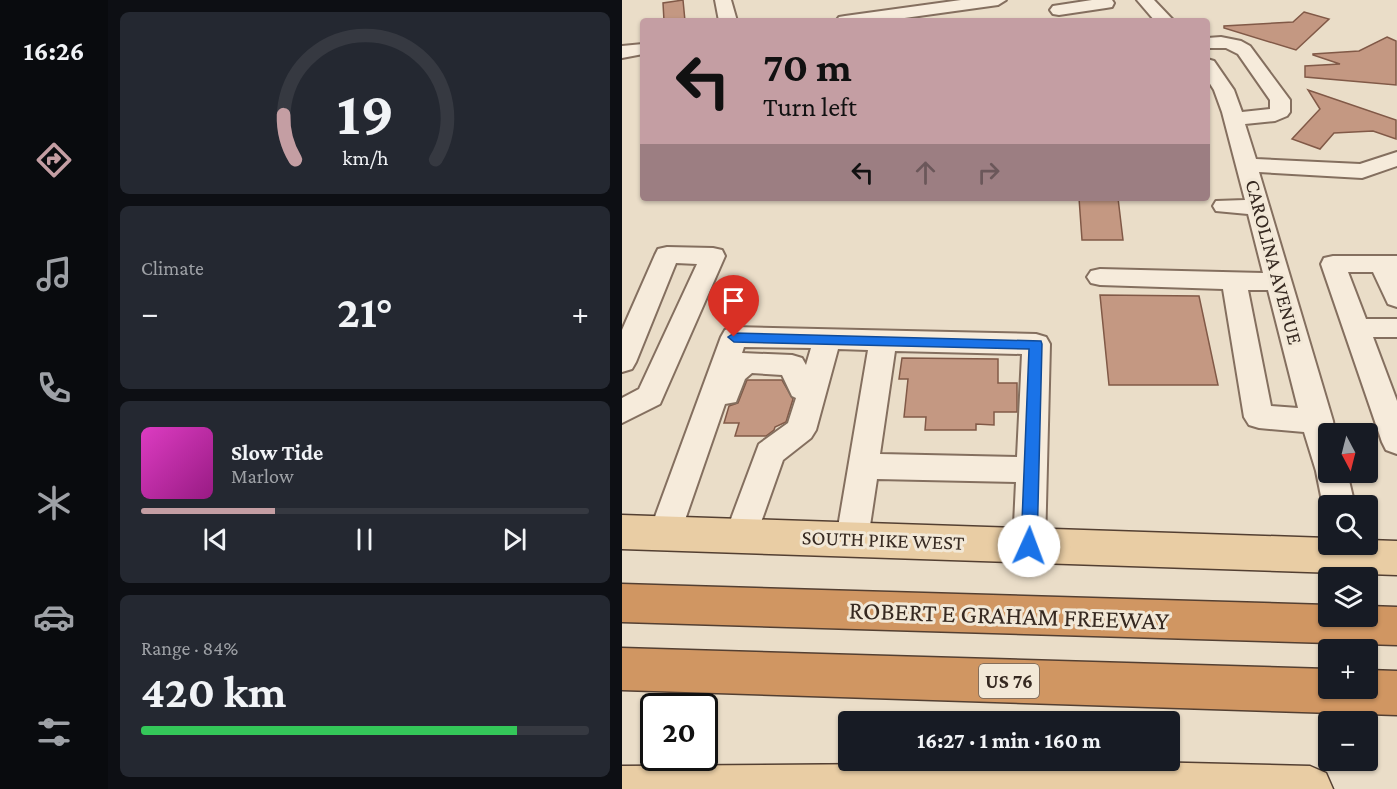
<!DOCTYPE html>
<html lang="en">
<head>
<meta charset="utf-8">
<style>
	body { margin:0; font-family:"Crimson Pro",serif; background:#242831; color:#f1f3f6; height:100vh; display:flex; flex-direction:column; font-size:22px; white-space:nowrap }
	* { box-sizing:border-box; margin:0 }
	p { font-size:20px; color:#9ea1a6 }
	.icon { flex:none; width:33px; height:33px; fill:none; stroke:currentColor; stroke-width:2; stroke-linecap:round; stroke-linejoin:round }
	.map { position:relative; flex:1; overflow:hidden }
	.drawer { display:flex; flex-direction:column; gap:12px; padding:12px; background:#0d0f14; width:514px }
	.drawer>* { flex:none }
	.guide { position:absolute; left:18px; top:18px; width:570px; height:183px; border-radius:6px; box-shadow:0 2px 4px #0004; background:#c49ea3; color:#111; overflow:hidden }
	.needle { width:39px; rotate:173deg }
	.controls { position:absolute; left:696px; top:423px; display:grid; gap:12px }
	.controls a { display:grid; place-items:center; width:60px; height:60px; border-radius:6px; background:#171b24; box-shadow:0 2px 4px #0004; font-size:30px }
	.speed { position:absolute; left:18px; top:693px; display:flex; gap:12px; font-size:30px; font-weight:700; text-align:center }
	.speed>* { display:grid; place-content:center; width:78px; height:78px; border-radius:50%; background:#171b24; box-shadow:0 2px 4px #0004; line-height:1 }
	.speed .limit { border:3px solid #111; border-radius:9px; background:#fff; color:#111 }
	.pin { position:absolute; display:grid; place-items:center; width:51px; height:51px; color:#fff; margin:-62px -26px; border-radius:50% 50% 50% 0; rotate:-45deg; box-shadow:0 0 6px #0007 }
	.pin .icon { rotate:45deg }
	.me { position:absolute; width:66px; margin:-33px; rotate:2deg; stroke-linejoin:round; filter:drop-shadow(0 0 4px #0008) }
	.turn { display:flex; align-items:center; gap:21px; height:126px; padding:0 24px; font-size:27px }
	.turn .icon { width:78px; height:78px; stroke-width:2.5 }
	.turn b { display:block; font-size:42px; line-height:51px }
	.lanes { display:flex; align-items:center; height:57px; padding:0 24px; background:#0003; justify-content:center; gap:30px; direction:ltr }
	.lanes .off { opacity:.35 }
	.big { font-size:45px; font-weight:700; line-height:1.1 }
	.drawer .widget { flex:1; display:flex; flex-direction:column; justify-content:center; gap:9px; min-width:0; padding:0 21px; border-radius:9px; background:#242831 }
	.drawer .dial { align-items:center; gap:0 }
	.dial svg { height:156px; overflow:visible; fill:none; stroke:#363941; stroke-width:7; stroke-linecap:round; text-anchor:middle }
	.dial text { fill:#f1f3f6; stroke:none }
	.song { display:flex; align-items:center; gap:18px }
	.cover { width:72px; height:72px; border-radius:9px; background:linear-gradient(135deg,hsl(310 70% 55%),hsl(310 70% 35%)) }
	.played { height:6px; border-radius:3px; background:linear-gradient(90deg,#c49ea3 30%,#363941 30%) }
	.keys { display:flex; justify-content:space-around; direction:ltr }
	.heat { display:flex; justify-content:space-between; align-items:center; font-size:33px; direction:ltr }
	.charge { height:9px; border-radius:4px; background:linear-gradient(90deg,#34c759 84%,#363941 0) }
	.trip { position:absolute; left:216px; top:711px; width:342px; height:60px; border-radius:6px; background:#171b24; box-shadow:0 2px 4px #0004; font-weight:700; line-height:60px; text-align:center }
	main { display:flex; flex:1; min-height:0 }
	.tab-bar { display:flex; flex-direction:column; width:108px; justify-content:space-around; align-items:center; background:#090b0e; color:#9ea1a6 }
	.tab-bar .icon { width:42px; height:42px }
	.tab-bar .on { color:#c49ea3 }
	.tab-bar b { font-size:27px; color:#f1f3f6 }
	.map>svg:first-child { display:block }
	.building { fill:#c49882; stroke:#815947; stroke-width:1.5 }
	.lines { fill:none; stroke-linecap:round; stroke-linejoin:round }
	.minor-casing { stroke:#846f5f; stroke-width:4 }
	.major-casing { stroke:#533f32; stroke-width:3 }
	.highway-casing { stroke:#533f32; stroke-width:3 }
	.minor { fill:#f6ebdb; fill-rule:evenodd }
	.major { fill:#e9cda4; fill-rule:evenodd }
	.highway { fill:#d09662; fill-rule:evenodd }
	.route { fill:#1a73e8; stroke:#114b97; stroke-width:1.5 }
	.labels { text-anchor:middle; stroke-width:6; stroke-linejoin:round; paint-order:stroke }
	.shield { fill:#f2e8d7; stroke:#6e6258; stroke-width:1.5 }
	.shield-label { font-size:20px; font-weight:bold; fill:#362921 }
	.street-label { font-size:21px; fill:#362921; stroke:#f2e8d7 }
	.near-street-label { font-size:26px; fill:#362921; stroke:#f2e8d7 }
</style>
</head>
<body>
<main>
<nav class="tab-bar">
<b>16:26</b>
<svg class="icon on" aria-label="directions" viewBox="0 0 24 24"><path d="M12 3l9 9-9 9-9-9zM9 14v-3h6M13 9l2 2-2 2"/></svg>
<svg class="icon" aria-label="music" viewBox="0 0 24 24"><path d="M9 18V5l10-2v13"/><circle cx="6" cy="18" r="3"/><circle cx="16" cy="16" r="3"/></svg>
<svg class="icon" aria-label="phone" viewBox="0 0 24 24"><path d="M5 4h4l2 5-3 2q2 4 5 5l2-3 5 2v4C11 20 4 13 5 4z"/></svg>
<svg class="icon" aria-label="climate" viewBox="0 0 24 24"><path d="M12 3v18M4 7l16 10M4 17L20 7"/></svg>
<svg class="icon" aria-label="car" viewBox="0 0 24 24"><path d="M5 17H2v-5l4-1 3-4h7l3 4 3 1v5h-3M9 17h6M6 11h13"/><circle cx="7" cy="17" r="2"/><circle cx="17" cy="17" r="2"/></svg>
<svg class="icon" aria-label="filters" viewBox="0 0 24 24"><path d="M4 7h16M4 17h16"/><circle cx="9" cy="7" r="2"/><circle cx="15" cy="17" r="2"/></svg>
</nav>
<section class="drawer">
<div class="widget dial"><svg viewBox="0 0 100 80">
<path d="M14 69A42 42 0 1 1 86 69"/>
<path d="M14 69A42 42 0 0 1 8 46" stroke="#c49ea3"/>
<text x="50" y="56" font-size="32" font-weight="700">19</text>
<text x="50" y="72" font-size="11">km/h</text>
</svg></div>
<div class="widget"><p>Climate</p>
<div class="heat"><a>−</a><b class="big">21°</b><a>+</a></div>
</div>
<div class="widget">
<div class="song"><i class="cover"></i><div><b>Slow Tide</b><p>Marlow</p></div></div>
<div class="played"></div>
<div class="keys"><svg class="icon" aria-label="previous" viewBox="0 0 24 24"><path d="M18 5L8 12l10 7zM5 5v14"/></svg><svg class="icon" aria-label="pause" viewBox="0 0 24 24"><path d="M8 5v14M16 5v14"/></svg><svg class="icon" aria-label="next" viewBox="0 0 24 24"><path d="M6 5l10 7-10 7zM19 5v14"/></svg></div>
</div>
<div class="widget"><p>Range · 84%</p><b class="big">420 km</b><div class="charge"></div></div>
</section>
<div class="map">
<svg width="775" height="789" viewBox="0 0 775 789">
	<rect width="100%" height="100%" fill="#eaddc8"/>
	<path class="building" d="M61 0 63 21H42L41 3Z
		M682 12 707 19 674 50 602 28V26L671 22Z
		M765 37 774 41V85L683 77V66L718 64 691 55V54L737 51Z
		M686 90 774 120V139L751 131 712 133 698 149 670 139 698 109Z
		M457 198H496L501 240H460Z
		M478 295 577 296 596 385H487Z
		M280 358 376 359V383H395V412H372V425L354 424V430H303L304 417H282L286 379H277Z
		M125 380H160L171 399 164 422 153 427 152 430 144 436H113L117 423H102L107 406 116 403Z"/>
	<g class="lines">
		<defs>
			<path id="minor" d="M93 0H109L115 21H97Z
				M339 0H384L376 5 261 21H214L217 17 223 16Z
				M470 0H490L492 3 490 7 484 8 437 15 431 14 428 10 431 6Z
				M515 0H532L552 21H533Z
				M599 37 619 41 628 46 668 100V112L665 116 653 121 623 124 634 159 738 164 775 152V166L740 178 637 172 711 421 713 434H706V472H725L733 506H706V516L701 506 694 471 682 432 637 428 627 425 622 417 601 289 478 285 469 283 465 277 469 271 478 269 641 273 626 214 594 211 591 206 594 201 623 200 600 112 592 90 585 79V59L592 61 612 90 620 112 648 109V100L616 54 604 48H585V38ZM626 290H646L676 408 649 406Z
				M21 44V54L0 58V46Z
				M45 247 91 248 100 250 103 256 38 404 0 423V398L17 389 75 264 54 263 14 362 10 369 0 372V330L33 255 36 249Z
				M711 256H775V307L766 304 751 272H726L744 319H775V337H751L775 401V454L764 450 760 442 699 264 702 258Z
				M112 327 414 334 424 337 428 344 423 546 419 556 407 561 395 556 391 546 394 482 255 479 246 539 242 549 230 553 218 549 214 539 246 350 216 349 194 430 189 438 161 460 131 545 119 549 107 545 103 535 137 444 166 423 174 398 170 396 160 375 130 373 123 379 114 402 103 404 55 543 43 547 31 543 27 533 99 337 103 330ZM122 347 189 348 184 365 180 358 170 355 120 353ZM273 351 400 354 395 457 258 454Z"/>
			<path id="major" d="M0 515 706 538V544H746V540L775 541V575L0 549Z
				M524 762 688 766 704 773 711 789H0V766Z"/>
			<path id="highway" d="M0 584 706 605V616H746V606L775 607V645L0 622Z
				M0 648 706 669V688H746V670L775 671V715L0 690Z"/>
		</defs>
		<use href="#minor" class="minor-casing"/>
		<use href="#major" class="major-casing"/>
		<use href="#highway" class="highway-casing"/>
		<use href="#minor" class="minor"/>
		<use href="#major" class="major"/>
		<use href="#highway" class="highway"/>
	</g>
	<path class="route" d="M112 333 419 341 420 344 415 546 412 551 407 553 401 551 399 546 407 349 112 342 106 337Z"/>
	<g class="labels">
		<rect class="shield" x="357" y="664" width="60" height="34" rx="4.5"/>
		<g class="shield-label">
			<text x="387" y="688">US 76</text>
		</g>
		<g class="street-label">
			<text transform="translate(652 262) rotate(75)" y="7">CAROLINA AVENUE</text>
			<text transform="translate(261 540) rotate(2)" y="7">SOUTH PIKE WEST</text>
		</g>
		<g class="near-street-label">
			<text transform="translate(387 615) rotate(2)" y="9">ROBERT E GRAHAM FREEWAY</text>
		</g>
	</g>
</svg>
<div class="controls">
<a><svg class="needle" viewBox="-14 -14 28 28"><path d="M0-13l5 13h-10z" fill="#e53935"/><path d="M0 13l5-13h-10z" fill="#9ea1a6"/></svg></a>
<a><svg class="icon" aria-label="search" viewBox="0 0 24 24"><circle cx="10" cy="10" r="6"/><path d="M15 15l6 6"/></svg></a>
<a><svg class="icon" aria-label="layers" viewBox="0 0 24 24"><path d="M12 4l9 5-9 5-9-5zM3 14l9 5 9-5"/></svg></a>
<a>+</a>
<a>−</a>
</div>
<div class="speed"><div class="limit">20</div></div>
<div class="pin" style="left:112px;top:337px;background:#d93025"><svg class="icon" aria-label="arrive" viewBox="0 0 24 24"><path d="M6 21V4h12l-3 4 3 4H6"/></svg></div>
<svg class="me" style="left:407px;top:546px" viewBox="-20 -20 40 40"><circle r="19" fill="#fff"/><path d="M0-13L10 11 0 6-10 11z" fill="#1a73e8"/></svg>
<div class="trip">16:27 · 1 min · 160 m</div>
<div class="guide">
<div class="turn"><svg class="icon" aria-label="left" viewBox="0 0 24 24"><path d="M17 20v-9H6M10 6l-5 5 5 5"/></svg><div><b>70 m</b>Turn left</div></div>
<div class="lanes"><svg class="icon" aria-label="left" viewBox="0 0 24 24"><path d="M17 20v-9H6M10 6l-5 5 5 5"/></svg><svg class="icon off" aria-label="ahead" viewBox="0 0 24 24"><path d="M12 20V5M6 11l6-6 6 6"/></svg><svg class="icon off" aria-label="right" viewBox="0 0 24 24"><path d="M7 20v-9h11M14 6l5 5-5 5"/></svg></div>
</div>
</div>
</main>
</body>
</html>
